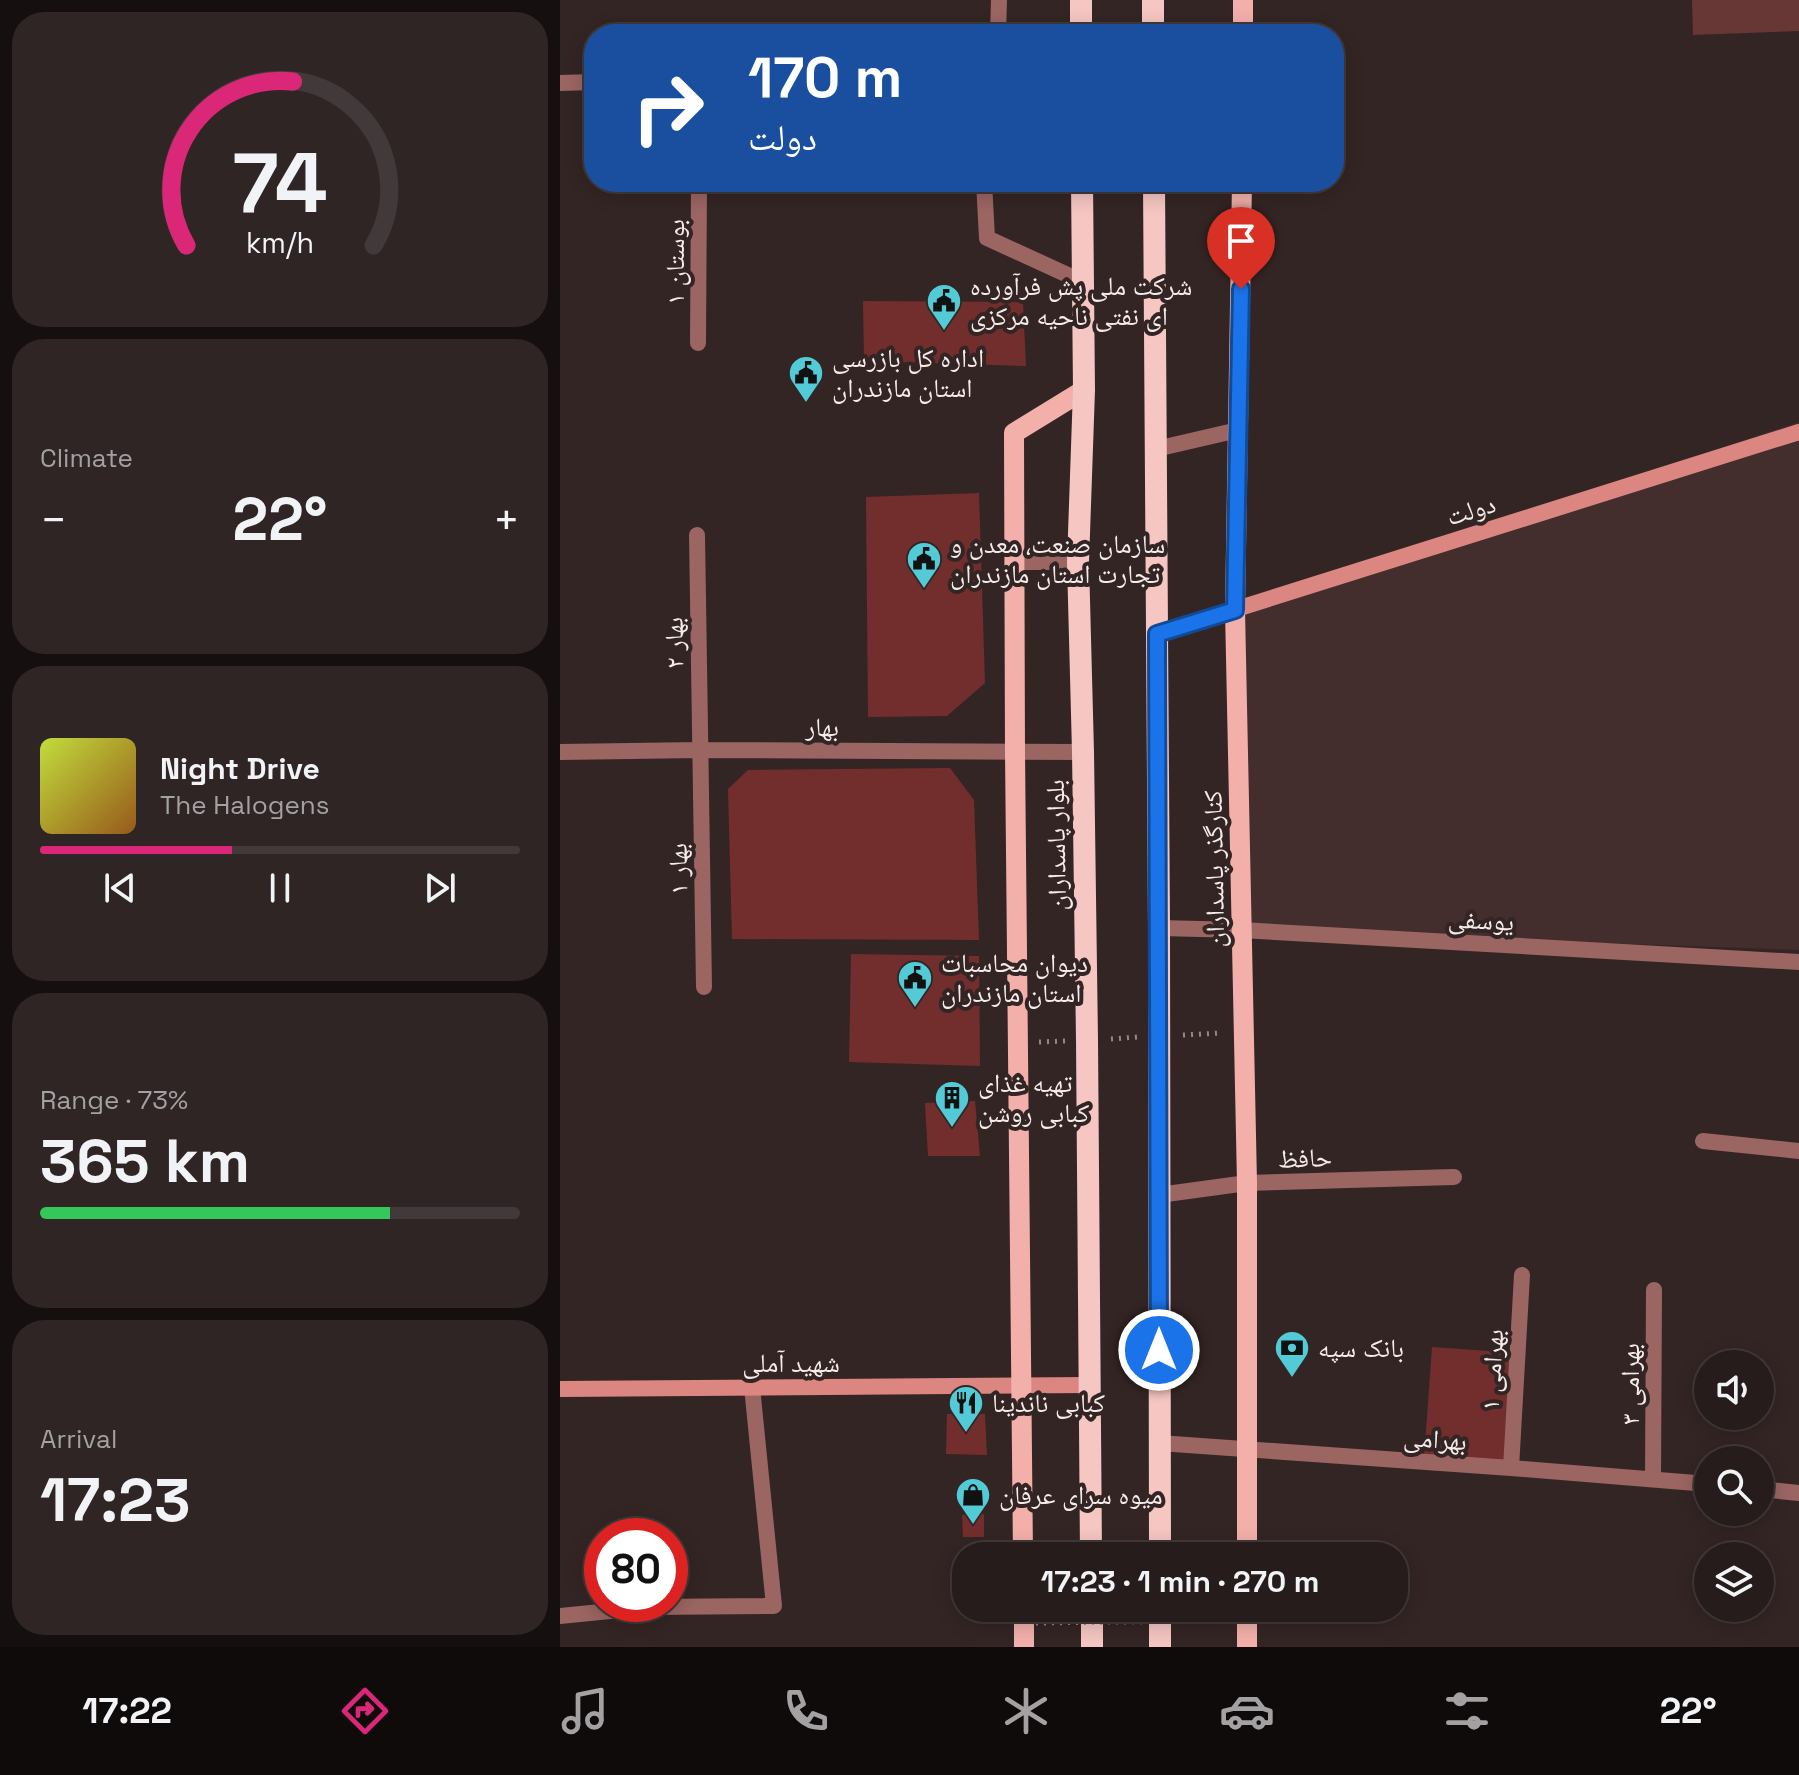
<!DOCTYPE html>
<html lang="en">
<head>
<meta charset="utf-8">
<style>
	body { margin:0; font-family:"Space Grotesk","Noto Naskh Arabic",sans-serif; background:#2e2524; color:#f1f3f6; height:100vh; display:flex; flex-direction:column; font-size:30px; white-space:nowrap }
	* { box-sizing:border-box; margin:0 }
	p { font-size:26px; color:#a4a1a3 }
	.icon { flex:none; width:44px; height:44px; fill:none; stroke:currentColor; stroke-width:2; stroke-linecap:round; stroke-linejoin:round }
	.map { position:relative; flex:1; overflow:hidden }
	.panel { display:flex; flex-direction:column; gap:12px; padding:12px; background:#150f0f; width:560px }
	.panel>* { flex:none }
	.guide { position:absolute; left:24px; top:24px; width:760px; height:168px; border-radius:32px; box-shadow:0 4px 20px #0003,0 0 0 2px #423a3a; background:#1a4fa0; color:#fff; overflow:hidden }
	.tools { position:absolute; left:1134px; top:1350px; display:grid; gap:16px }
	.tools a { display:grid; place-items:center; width:80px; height:80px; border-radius:50%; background:#261c1b; box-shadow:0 4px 20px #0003,0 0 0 2px #423a3a; font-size:40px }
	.speed { position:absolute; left:24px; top:1518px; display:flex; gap:16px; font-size:40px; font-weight:700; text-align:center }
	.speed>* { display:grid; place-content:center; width:104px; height:104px; border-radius:50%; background:#261c1b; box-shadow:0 4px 20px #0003,0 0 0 2px #423a3a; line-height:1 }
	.speed .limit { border:12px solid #d22; background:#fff; color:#111 }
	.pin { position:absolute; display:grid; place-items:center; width:68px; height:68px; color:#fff; margin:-82px -34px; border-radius:50% 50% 50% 0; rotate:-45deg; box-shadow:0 0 8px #0007 }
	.pin .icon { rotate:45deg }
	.me { position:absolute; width:88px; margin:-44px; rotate:0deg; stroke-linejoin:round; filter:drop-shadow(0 0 6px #0008) }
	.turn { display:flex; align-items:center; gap:28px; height:168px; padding:0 32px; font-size:36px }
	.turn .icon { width:104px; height:104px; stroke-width:2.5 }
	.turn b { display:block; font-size:56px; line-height:68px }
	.big { font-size:60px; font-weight:600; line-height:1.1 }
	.panel .widget { flex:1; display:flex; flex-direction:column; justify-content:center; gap:12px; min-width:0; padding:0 28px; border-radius:32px; background:#2e2524 }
	.panel .dial { align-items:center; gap:0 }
	.dial svg { height:208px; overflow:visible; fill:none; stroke:#423a3a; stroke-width:7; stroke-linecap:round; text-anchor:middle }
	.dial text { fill:#f1f3f6; stroke:none }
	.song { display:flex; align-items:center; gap:24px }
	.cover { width:96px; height:96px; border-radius:12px; background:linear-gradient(135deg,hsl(70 70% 55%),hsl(30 70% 35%)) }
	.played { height:8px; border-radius:4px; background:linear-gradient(90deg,#db2777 40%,#423a3a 40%) }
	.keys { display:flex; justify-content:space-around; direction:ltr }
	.heat { display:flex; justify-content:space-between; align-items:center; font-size:44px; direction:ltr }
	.charge { height:12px; border-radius:6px; background:linear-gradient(90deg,#34c759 73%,#423a3a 0) }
	.trip { position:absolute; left:392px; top:1542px; width:456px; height:80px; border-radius:32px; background:#261c1b; box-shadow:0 4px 20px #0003,0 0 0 2px #423a3a; font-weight:600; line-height:80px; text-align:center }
	.dock { display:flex; height:128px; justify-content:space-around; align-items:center; background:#0f0b0b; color:#a4a1a3 }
	.dock .icon { width:56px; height:56px }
	.dock .selected { color:#db2777 }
	.dock b { font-size:36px; color:#f1f3f6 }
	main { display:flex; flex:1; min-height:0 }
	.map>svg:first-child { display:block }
	.built { fill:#432e2d }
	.green { fill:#673735 }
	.building { fill:#722e2d }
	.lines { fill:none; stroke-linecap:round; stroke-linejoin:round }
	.path { stroke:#948887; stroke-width:5; stroke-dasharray:2 6; stroke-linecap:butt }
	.service { stroke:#9b6562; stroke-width:16 }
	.minor { stroke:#9b6562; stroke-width:16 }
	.secondary { stroke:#dc8681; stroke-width:16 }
	.primary { stroke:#f3b0ab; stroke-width:20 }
	.trunk { stroke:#f5c6c2; stroke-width:22 }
	.path-bridge { stroke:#948887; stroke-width:5; stroke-dasharray:2 6; stroke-linecap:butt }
	.route-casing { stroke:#114b97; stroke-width:20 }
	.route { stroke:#1a73e8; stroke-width:14 }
	.labels { text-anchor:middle; stroke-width:8; stroke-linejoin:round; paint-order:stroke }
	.street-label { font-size:26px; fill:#f5ebea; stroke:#332524 }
	.poi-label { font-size:26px; fill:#f5ebea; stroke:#332524; text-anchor:start }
</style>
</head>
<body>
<main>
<section class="panel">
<div class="widget dial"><svg viewBox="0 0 100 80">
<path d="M14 69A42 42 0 1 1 86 69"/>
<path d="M14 69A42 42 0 0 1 55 6" stroke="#db2777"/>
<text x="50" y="56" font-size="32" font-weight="700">74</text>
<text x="50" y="72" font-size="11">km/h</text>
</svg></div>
<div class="widget"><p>Climate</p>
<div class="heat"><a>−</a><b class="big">22°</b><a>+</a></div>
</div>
<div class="widget">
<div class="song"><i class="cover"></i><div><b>Night Drive</b><p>The Halogens</p></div></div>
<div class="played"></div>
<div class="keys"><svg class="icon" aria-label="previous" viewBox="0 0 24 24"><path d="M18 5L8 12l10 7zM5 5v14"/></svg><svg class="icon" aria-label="pause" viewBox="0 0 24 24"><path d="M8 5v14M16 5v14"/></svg><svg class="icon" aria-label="next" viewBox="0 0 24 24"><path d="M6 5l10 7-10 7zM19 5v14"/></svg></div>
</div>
<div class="widget"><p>Range · 73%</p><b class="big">365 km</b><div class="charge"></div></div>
<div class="widget"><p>Arrival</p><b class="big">17:23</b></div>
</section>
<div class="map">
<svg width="1239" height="1647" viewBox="0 0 1239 1647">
	<rect width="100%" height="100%" fill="#332524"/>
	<path class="built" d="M1239 422V950L681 930 675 610Z"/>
	<path class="green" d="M1132 0H1239V31L1133 35Z"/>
	<path class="building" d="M303 301 463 302 466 366 304 361Z
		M419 493 425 683 387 716 308 717 306 497Z
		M390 768 414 800 419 940 172 939 168 789 188 770Z
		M291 954 419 956 420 1066 289 1062Z
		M415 1101 420 1156H368L365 1103Z
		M872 1347 957 1353 951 1468 864 1458Z
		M387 1414H425L427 1455 386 1454Z
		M424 1514V1537H403L402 1515Z"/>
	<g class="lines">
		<path class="path" d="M623 1035 661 1033
			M551 1039 577 1037
			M479 1042 505 1041
			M637 1621V1608"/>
		<path class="service" d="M424 182 427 238 523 282
			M0 1616 90 1607 214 1606 192 1387"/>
		<path class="minor" d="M438 34 439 0
			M0 83 34 82
			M138 343 139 182
			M596 449 678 430
			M137 535 144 987
			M454 562H518
			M0 752 140 750 523 752
			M599 928 681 930 1239 962
			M1143 1141 1239 1151
			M599 1195 687 1183 894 1177
			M599 1443 951 1468 1148 1484
			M951 1468 962 1275
			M1093 1479 1094 1290
			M1200 1489 1239 1493"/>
		<path class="secondary" d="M597 634 1239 432
			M0 1389 529 1385"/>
		<path class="primary" d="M683 34V0
			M682 182 675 610 687 1183V1556
			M463 1556 455 752 454 433 524 390
			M464 1608V1647
			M687 1647V1608"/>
		<path class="trunk" d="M521 0V34
			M593 0V34
			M522 182 524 390 518 562 523 752 527 1040 531 1556
			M594 182 599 928 600 1556
			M532 1608V1647
			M600 1608V1647"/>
		<path class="path-bridge" d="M476 1623 637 1621"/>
	</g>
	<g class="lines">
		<defs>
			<path id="route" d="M599 1350 597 634 675 610 681 289"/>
		</defs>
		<use href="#route" class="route-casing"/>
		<use href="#route" class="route"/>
	</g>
	<defs>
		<symbol id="civic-pin" viewBox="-11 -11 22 30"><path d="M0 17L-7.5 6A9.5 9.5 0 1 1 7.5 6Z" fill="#52cbd7" stroke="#332524"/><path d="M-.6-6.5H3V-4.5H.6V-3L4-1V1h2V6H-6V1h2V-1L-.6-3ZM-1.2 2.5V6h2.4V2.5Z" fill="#111"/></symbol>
		<symbol id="building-pin" viewBox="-11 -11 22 30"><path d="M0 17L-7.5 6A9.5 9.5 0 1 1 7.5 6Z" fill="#52cbd7" stroke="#332524"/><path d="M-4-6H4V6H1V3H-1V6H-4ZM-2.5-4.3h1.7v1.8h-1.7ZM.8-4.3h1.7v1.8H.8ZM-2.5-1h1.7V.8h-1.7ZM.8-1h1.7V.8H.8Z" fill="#111"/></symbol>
		<symbol id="bank-pin" viewBox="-11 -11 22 30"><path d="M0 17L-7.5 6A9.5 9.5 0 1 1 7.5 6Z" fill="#52cbd7" stroke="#332524"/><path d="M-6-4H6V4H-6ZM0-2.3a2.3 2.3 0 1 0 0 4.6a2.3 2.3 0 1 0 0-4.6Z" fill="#111"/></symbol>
		<symbol id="restaurant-pin" viewBox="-11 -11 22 30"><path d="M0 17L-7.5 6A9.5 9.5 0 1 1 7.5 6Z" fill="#52cbd7" stroke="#332524"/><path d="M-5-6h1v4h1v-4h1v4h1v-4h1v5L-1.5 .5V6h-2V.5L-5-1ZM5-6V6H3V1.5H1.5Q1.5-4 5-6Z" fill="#111"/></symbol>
		<symbol id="shop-pin" viewBox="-11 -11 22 30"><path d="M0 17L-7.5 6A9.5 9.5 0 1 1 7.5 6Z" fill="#52cbd7" stroke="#332524"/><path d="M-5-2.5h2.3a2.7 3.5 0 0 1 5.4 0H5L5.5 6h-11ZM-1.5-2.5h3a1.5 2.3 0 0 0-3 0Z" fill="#111"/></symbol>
	</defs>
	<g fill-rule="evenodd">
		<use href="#civic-pin" x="364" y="281" width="40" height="54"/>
		<use href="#civic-pin" x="226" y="353" width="40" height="54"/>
		<use href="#civic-pin" x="344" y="539" width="40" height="54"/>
		<use href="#civic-pin" x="335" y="958" width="40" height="54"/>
		<use href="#building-pin" x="372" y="1078" width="40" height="54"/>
		<use href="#bank-pin" x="712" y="1328" width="40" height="54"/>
		<use href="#restaurant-pin" x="386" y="1383" width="40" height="54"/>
		<use href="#shop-pin" x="393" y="1475" width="40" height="54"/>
	</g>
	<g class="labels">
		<g class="street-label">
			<text transform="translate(115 262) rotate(-90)" y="9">بوستان ۱</text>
			<text transform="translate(911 510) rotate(-17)" y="9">دولت</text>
			<text transform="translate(114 643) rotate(-91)" y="9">بهار ۲</text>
			<text x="262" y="736">بهار</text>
			<text transform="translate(496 845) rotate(-91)" y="9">بلوار پاسداران</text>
			<text transform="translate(118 869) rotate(-91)" y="9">بهار ۱</text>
			<text transform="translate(654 869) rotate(-91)" y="9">کنارگذر پاسداران</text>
			<text transform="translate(921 920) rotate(3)" y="9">یوسفی</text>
			<text transform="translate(745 1158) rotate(-2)" y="9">حافظ</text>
			<text x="231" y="1372">شهید آملی</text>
			<text transform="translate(932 1370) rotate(-87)" y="9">بهرامی ۱</text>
			<text transform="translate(1070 1384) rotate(-90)" y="9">بهرامی ۳</text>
			<text transform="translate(875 1439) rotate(4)" y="9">بهرامی</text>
		</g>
		<g class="poi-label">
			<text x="410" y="295">شرکت ملی پش فرآورده<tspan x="410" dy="30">ای نفتی ناحیه مرکزی</tspan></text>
			<text x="272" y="367">اداره کل بازرسی<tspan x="272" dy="30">استان مازندران</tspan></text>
			<text x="390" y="553">سازمان صنعت، معدن و<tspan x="390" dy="30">تجارت استان مازندران</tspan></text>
			<text x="381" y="972">دیوان محاسبات<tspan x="381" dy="30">استان مازندران</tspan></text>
			<text x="418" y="1092">تهیه غذای<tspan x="418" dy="30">کبابی روشن</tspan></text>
			<text x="758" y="1357">بانک سپه</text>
			<text x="432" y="1412">کبابی ناندینا</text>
			<text x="439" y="1504">میوه سرای عرفان</text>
		</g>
	</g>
</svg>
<div class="tools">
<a><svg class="icon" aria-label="sound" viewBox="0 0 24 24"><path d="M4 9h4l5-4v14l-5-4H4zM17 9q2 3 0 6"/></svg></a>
<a><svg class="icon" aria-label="search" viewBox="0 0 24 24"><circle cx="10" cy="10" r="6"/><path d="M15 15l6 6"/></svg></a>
<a><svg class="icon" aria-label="layers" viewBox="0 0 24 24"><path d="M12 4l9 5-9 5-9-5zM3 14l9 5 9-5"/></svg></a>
</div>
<div class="speed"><div class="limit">80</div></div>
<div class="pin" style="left:681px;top:289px;background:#d93025"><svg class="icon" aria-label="arrive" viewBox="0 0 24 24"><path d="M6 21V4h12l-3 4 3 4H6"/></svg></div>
<svg class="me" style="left:599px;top:1350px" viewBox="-20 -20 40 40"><circle r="17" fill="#1a73e8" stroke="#fff" stroke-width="3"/><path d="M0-11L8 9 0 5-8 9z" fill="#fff"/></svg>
<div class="trip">17:23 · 1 min · 270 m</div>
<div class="guide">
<div class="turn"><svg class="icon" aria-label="right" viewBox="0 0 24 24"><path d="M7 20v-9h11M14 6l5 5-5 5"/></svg><div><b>170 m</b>دولت</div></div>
</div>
</div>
</main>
<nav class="dock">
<b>17:22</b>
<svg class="icon selected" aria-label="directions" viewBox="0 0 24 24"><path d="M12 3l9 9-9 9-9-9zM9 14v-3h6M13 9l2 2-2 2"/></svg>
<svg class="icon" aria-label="music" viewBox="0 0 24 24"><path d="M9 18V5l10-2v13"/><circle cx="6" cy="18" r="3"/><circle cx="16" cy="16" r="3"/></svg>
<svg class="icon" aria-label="phone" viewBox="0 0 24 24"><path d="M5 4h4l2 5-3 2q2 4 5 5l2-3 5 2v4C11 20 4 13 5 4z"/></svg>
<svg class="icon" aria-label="climate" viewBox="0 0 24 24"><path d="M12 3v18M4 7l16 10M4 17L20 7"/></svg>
<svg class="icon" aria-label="car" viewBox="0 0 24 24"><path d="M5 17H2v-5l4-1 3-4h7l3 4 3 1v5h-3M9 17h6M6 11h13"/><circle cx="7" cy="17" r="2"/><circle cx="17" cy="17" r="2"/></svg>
<svg class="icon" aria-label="filters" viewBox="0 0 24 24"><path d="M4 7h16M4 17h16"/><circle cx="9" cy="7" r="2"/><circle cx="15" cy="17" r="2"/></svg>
<b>22°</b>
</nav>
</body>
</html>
